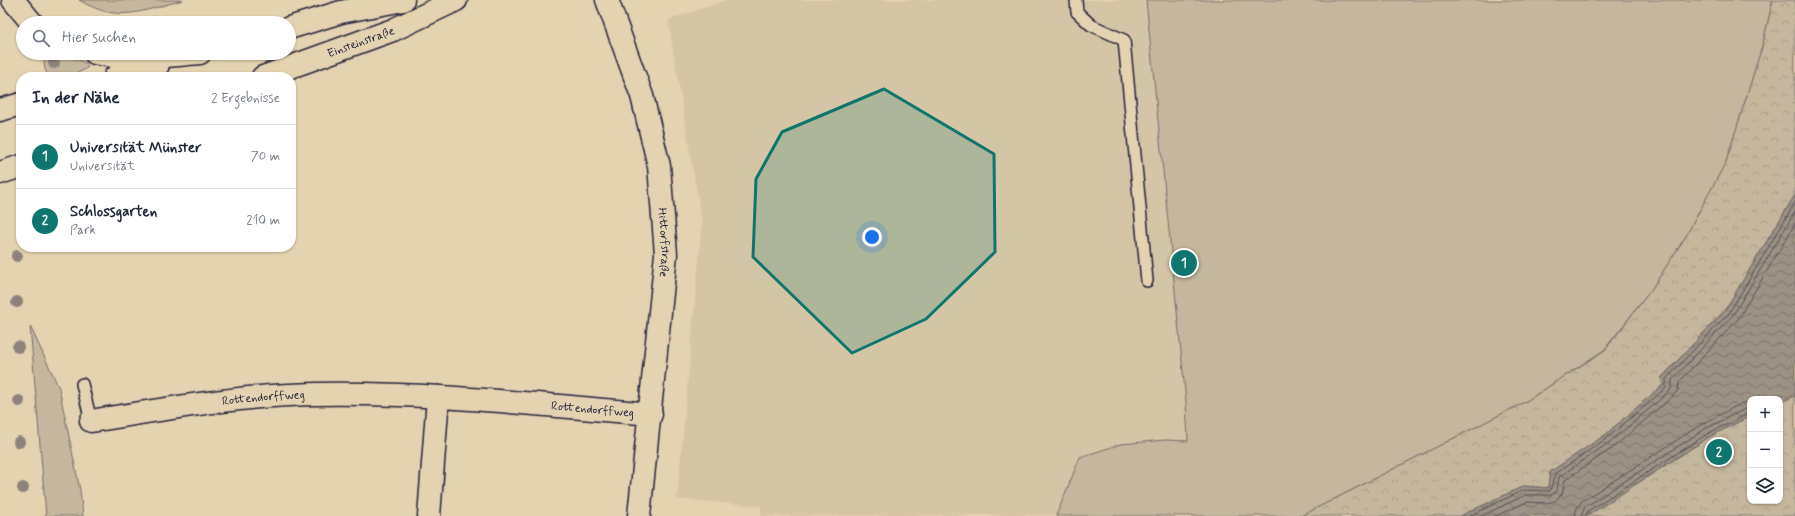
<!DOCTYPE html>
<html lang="de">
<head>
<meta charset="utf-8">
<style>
	body { margin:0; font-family:Mynerve,sans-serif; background:#f6f6f7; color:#1f2937 }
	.controls { position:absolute; right:12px; bottom:12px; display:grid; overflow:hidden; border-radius:8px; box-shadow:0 1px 3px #0004 }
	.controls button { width:36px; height:36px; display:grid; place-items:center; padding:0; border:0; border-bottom:1px solid #e0e1e3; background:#fff; color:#1f2937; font:20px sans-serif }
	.you { position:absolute; left:872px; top:237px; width:14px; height:14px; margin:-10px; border:3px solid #fff; border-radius:50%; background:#1a73e8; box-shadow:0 0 0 6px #1a73e833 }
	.badge { display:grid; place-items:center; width:26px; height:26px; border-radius:50%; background:#0f766e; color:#fff; font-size:13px; font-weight:700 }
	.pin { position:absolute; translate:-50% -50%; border:2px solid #fff; box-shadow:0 1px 4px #0006 }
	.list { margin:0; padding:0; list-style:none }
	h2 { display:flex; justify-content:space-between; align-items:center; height:52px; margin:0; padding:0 16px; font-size:17px }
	h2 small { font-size:13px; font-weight:400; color:#747a83 }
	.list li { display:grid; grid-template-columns:26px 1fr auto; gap:12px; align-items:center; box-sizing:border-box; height:64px; padding:0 16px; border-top:1px solid #e0e1e3 }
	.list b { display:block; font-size:15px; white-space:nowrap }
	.list p { margin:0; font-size:13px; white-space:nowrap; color:#747a83 }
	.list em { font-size:13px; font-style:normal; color:#747a83 }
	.icon { flex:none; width:22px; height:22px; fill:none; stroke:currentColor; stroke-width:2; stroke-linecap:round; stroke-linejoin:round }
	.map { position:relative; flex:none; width:1795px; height:516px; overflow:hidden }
	.search { position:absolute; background:#fff; box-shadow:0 1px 3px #0004; left:16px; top:16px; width:280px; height:44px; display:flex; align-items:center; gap:10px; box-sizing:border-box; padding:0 14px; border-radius:22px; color:#747a83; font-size:15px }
	.panel { position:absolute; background:#fff; box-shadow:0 1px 3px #0004; left:16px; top:72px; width:280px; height:180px; border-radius:16px }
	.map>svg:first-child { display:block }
</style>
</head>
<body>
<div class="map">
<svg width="1795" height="516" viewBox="0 0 1795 516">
	<defs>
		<pattern id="park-crowns" width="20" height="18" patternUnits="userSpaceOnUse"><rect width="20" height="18" fill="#c5b79d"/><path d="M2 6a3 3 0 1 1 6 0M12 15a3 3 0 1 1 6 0" fill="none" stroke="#a99d88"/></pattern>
		<pattern id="water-waves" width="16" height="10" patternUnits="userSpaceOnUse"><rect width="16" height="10" fill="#9c9285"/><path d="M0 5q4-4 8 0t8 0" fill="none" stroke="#7f776e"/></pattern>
	</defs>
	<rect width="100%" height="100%" fill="#e4d3b0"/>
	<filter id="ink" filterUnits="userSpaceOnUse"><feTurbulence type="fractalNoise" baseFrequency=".025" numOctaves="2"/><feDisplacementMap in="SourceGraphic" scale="8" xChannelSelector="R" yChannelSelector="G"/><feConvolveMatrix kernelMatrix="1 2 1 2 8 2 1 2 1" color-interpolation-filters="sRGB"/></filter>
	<g filter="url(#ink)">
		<path fill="#d5c5a7" d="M 726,0 L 1773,0 L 1359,486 L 1301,516 L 1026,515 L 761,516 L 761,506 L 677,499 L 702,224 L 668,20 Z"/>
		<path fill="#c5b79d" stroke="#746c6c" d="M 79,0 L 183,0 C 141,11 119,24 79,0 Z
			M 1146,0 L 1773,0 L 1762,47 L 1726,162 L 1686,236 L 1651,290 L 1604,350 L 1525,402 L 1301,516 L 1056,516 L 1080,457 L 1121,444 L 1165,440 L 1188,441 L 1186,402 Z
			M 47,53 C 59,53 74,58 86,63 L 88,67 C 79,75 60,77 49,77 C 44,70 42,60 47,53 Z
			M 30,326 L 59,388 L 80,490 L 83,516 L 46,516 Z"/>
		<path fill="url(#park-crowns)" stroke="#746c6c" d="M 1773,0 L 1795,0 L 1795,195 L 1725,310 L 1661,378 L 1663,385 L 1605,435 L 1550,472 L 1548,488 L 1524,486 L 1460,516 L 1301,516 L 1525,402 L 1605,350 L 1651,290 L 1686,236 L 1726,162 L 1762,47 Z
			M 1795,396 L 1795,516 L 1587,516 L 1709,437 L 1750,416 L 1750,501 L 1780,501 L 1780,402 Z"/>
		<path fill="url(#water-waves)" stroke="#6b6567" d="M 1795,195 L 1795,396 L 1780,402 L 1780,399 L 1750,399 L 1750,416 L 1709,437 L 1587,516 L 1460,516 L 1524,486 L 1548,488 L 1550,472 L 1605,435 L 1663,385 L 1661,379 L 1725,310 Z"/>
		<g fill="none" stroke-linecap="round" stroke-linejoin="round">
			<path stroke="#534f59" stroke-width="1" d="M 1469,516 L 1524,490 L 1550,491 L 1555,474 L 1607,438 L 1666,388 L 1666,379 L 1729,313 L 1795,203
				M 1481,516 L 1526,495 L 1552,495 L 1557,490 L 1559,477 L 1610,442 L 1669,392 L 1672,387 L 1672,380 L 1733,315 L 1795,212
				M 1495,516 L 1527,502 L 1547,503 L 1555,501 L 1562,494 L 1565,480 L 1614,447 L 1673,396 L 1678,390 L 1679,382 L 1738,319 L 1795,224
				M 1575,516 L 1577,508 L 1582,501 L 1702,424 L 1742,403 L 1750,402
				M 1581,516 L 1585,507 L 1705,429 L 1745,409 L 1750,408
				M 1586,516 L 1588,511 L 1707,434 L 1750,413"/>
			<g stroke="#22223b" stroke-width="14">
				<path id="lane" d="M 1076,0 L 1077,12 L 1091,25 L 1124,40 L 1147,281
					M 82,384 L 91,421"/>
			</g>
			<g stroke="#22223b" stroke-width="25">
				<g id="street">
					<path id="s1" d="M 607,0 L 642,96 L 659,166 L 666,254 L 639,516"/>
					<path id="s2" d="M 91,421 C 166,409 241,395 316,394 C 428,392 540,405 651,414"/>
					<path d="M 429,516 L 438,397"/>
				</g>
			</g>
			<g stroke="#22223b" stroke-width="25">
				<g id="secondary">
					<path d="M 13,0 L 32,23"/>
					<path d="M 289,28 L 341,12 L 403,0"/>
					<path d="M 95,53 C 130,61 165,56 200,53"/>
					<path d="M 115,77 L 158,65"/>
					<path id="s3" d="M 263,77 L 393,30 L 456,0"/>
					<path d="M 0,110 L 21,104"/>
					<path d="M 0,173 L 21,166"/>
				</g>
			</g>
			<use href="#lane" stroke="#e4d3b0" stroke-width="11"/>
			<use href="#street" stroke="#e4d3b0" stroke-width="22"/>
			<use href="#secondary" stroke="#e4d3b0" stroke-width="22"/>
		</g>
		<g fill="#8b827b">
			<circle cx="54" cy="63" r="6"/>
			<circle cx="17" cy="256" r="6"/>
			<circle cx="17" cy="302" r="6"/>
			<circle cx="18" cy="347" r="6"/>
			<circle cx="19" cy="401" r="6"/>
			<circle cx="19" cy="442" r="6"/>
			<circle cx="23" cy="488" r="6"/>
		</g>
	</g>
	<path fill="#0f766e" fill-opacity="0.2" stroke="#0f766e" stroke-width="3" stroke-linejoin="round" d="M 884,89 L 994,154 L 995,252 L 926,319 L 852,353 L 753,257 L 756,179 L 782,132 Z"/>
	<g text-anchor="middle" stroke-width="3" stroke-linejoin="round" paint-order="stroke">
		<g font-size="12" fill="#22223b" stroke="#e4d3b0">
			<text dy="4" stroke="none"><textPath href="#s3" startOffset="104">Einsteinstraße</textPath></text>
			<text dy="4" stroke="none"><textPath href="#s1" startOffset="251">Hittorfstraße</textPath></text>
			<text dy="4" stroke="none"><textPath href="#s2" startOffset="174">Rottendorffweg</textPath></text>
			<text dy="4" stroke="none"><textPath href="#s2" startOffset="504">Rottendorffweg</textPath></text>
		</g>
	</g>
</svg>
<div class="controls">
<button>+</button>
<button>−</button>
<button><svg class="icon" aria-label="layers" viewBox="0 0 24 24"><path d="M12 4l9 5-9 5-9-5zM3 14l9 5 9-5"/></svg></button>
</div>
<div class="you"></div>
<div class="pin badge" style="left:1184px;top:263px">1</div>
<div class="pin badge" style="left:1719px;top:452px">2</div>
<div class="search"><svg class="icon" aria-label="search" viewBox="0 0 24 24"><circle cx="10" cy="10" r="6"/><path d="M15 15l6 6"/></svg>Hier suchen</div>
<section class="panel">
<h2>In der Nähe<small>2 Ergebnisse</small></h2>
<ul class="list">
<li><span class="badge">1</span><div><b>Universität Münster</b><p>Universität</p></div><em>70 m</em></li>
<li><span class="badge">2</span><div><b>Schlossgarten</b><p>Park</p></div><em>210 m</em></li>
</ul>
</section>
</div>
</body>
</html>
